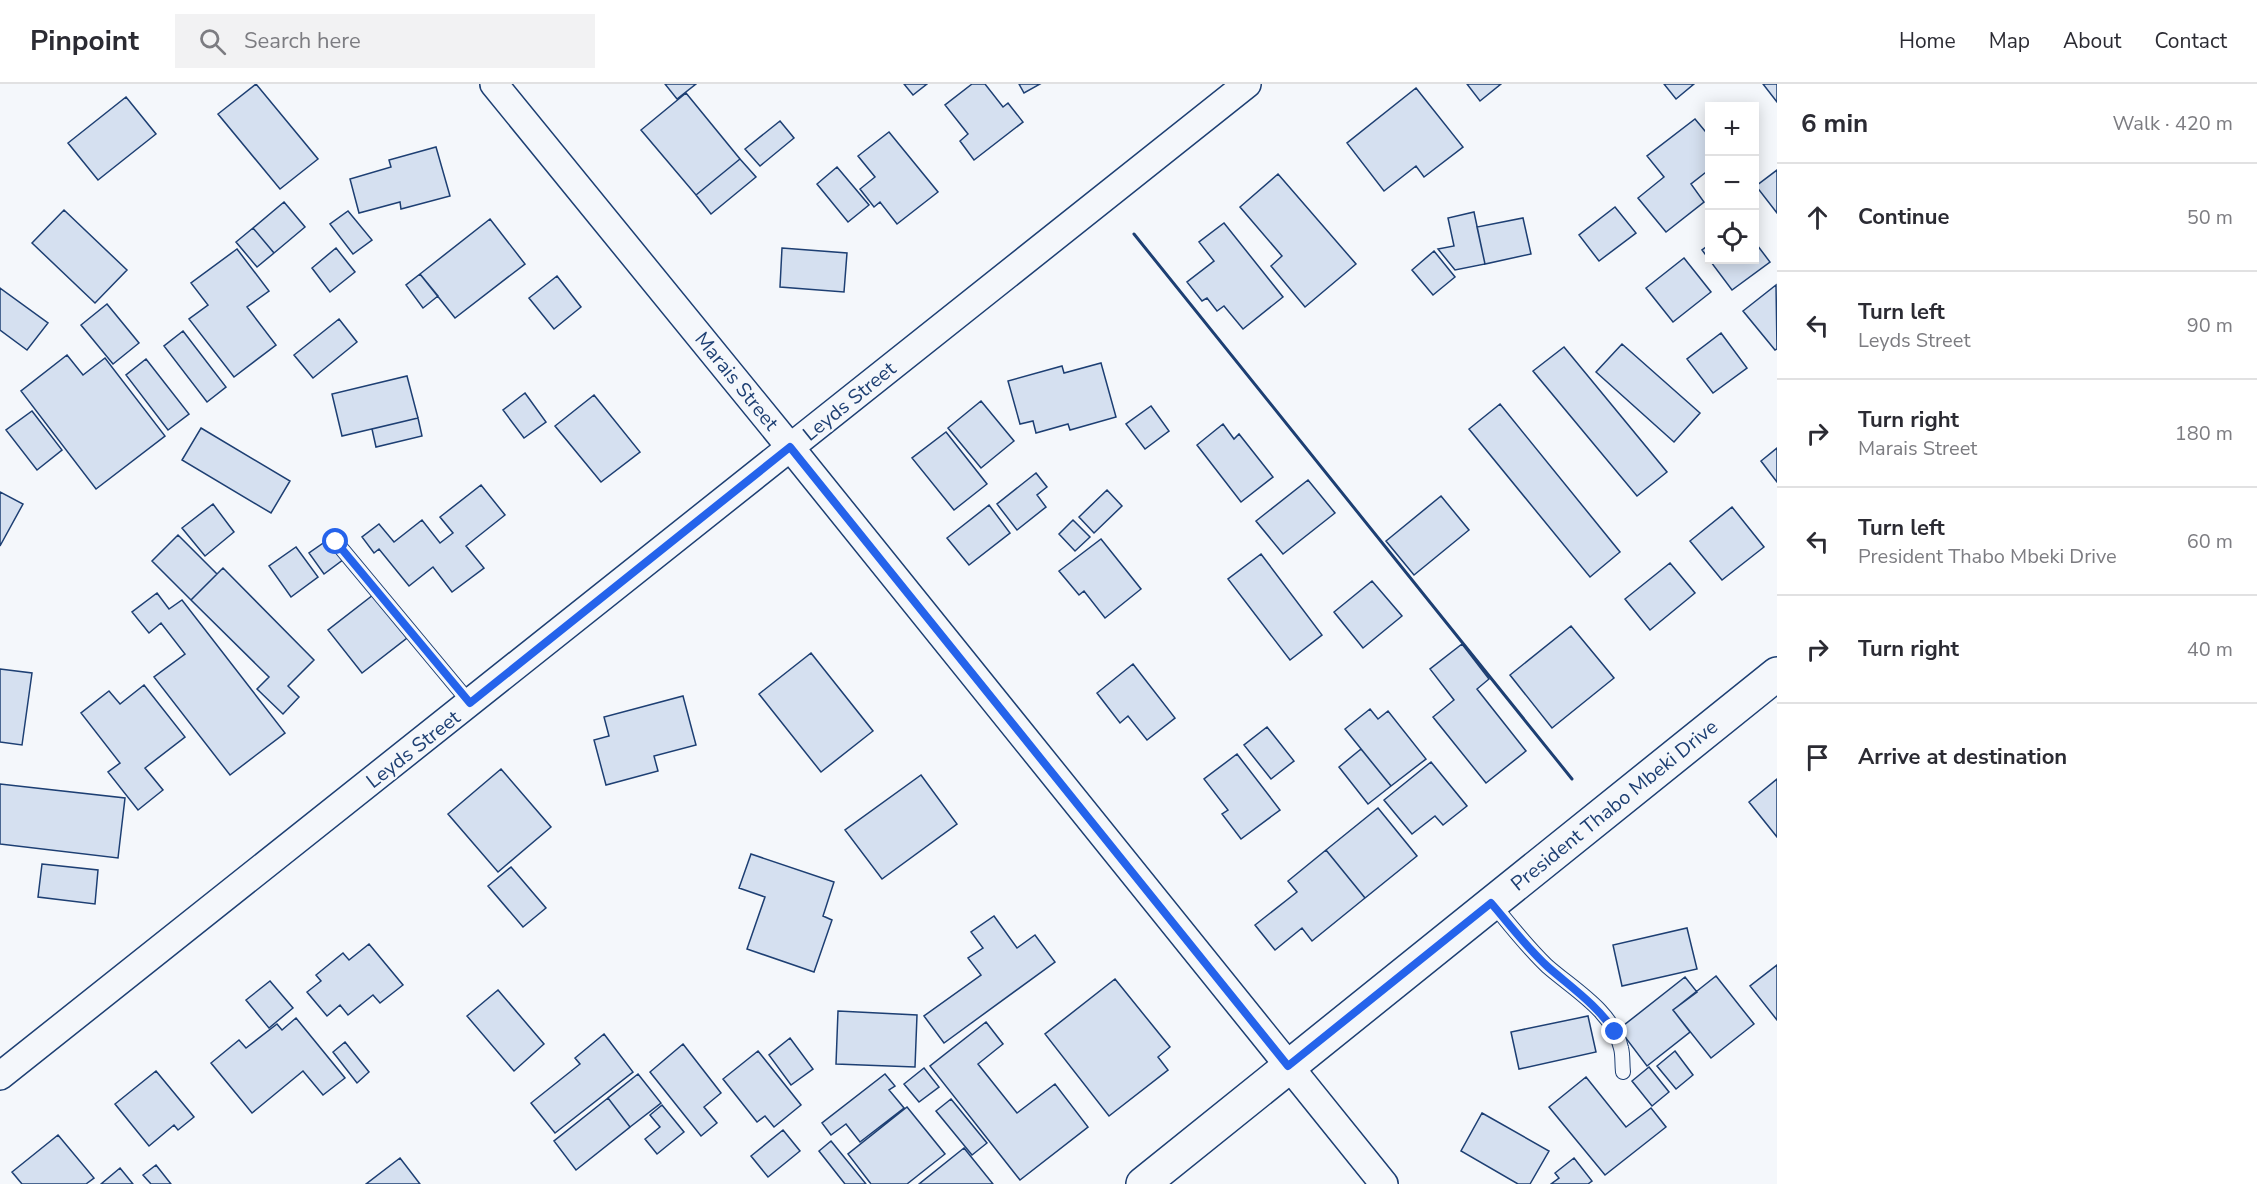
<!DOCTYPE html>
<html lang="en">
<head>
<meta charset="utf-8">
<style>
	body { margin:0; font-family:"Nunito Sans",sans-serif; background:#f2f2f3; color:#2b2b33 }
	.controls { position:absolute; right:18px; top:18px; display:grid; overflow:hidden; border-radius:0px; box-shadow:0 3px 15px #0003 }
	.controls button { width:54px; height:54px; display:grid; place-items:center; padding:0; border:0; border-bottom:2px solid #e1e1e2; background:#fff; color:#2b2b33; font:30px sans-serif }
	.stop { position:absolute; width:18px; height:18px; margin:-14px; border:4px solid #2563eb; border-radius:50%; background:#fff }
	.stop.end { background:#2563eb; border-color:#fff; box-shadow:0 2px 6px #0008 }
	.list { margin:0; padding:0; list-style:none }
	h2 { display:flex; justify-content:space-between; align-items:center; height:78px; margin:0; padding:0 24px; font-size:26px }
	h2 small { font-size:20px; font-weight:400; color:#7c7c81 }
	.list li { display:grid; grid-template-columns:39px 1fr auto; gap:18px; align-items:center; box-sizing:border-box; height:108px; padding:0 24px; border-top:2px solid #e1e1e2 }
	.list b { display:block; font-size:22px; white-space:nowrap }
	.list p { margin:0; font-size:20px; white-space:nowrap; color:#7c7c81 }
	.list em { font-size:20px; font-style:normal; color:#7c7c81 }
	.icon { flex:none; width:33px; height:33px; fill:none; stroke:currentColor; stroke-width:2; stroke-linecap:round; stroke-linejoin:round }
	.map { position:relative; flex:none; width:1777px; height:1100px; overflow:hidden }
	header { display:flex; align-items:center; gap:36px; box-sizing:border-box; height:84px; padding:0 30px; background:#fff; border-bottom:2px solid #e1e1e2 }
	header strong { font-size:28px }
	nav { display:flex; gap:33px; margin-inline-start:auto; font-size:21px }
	.search { width:420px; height:54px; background:#f2f2f3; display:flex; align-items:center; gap:15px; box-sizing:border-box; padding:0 21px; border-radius:0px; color:#7c7c81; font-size:22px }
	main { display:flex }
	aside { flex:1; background:#fff }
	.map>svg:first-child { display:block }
</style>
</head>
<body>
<header>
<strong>Pinpoint</strong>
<div class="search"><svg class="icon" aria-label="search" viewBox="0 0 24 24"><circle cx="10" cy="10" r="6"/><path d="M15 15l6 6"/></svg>Search here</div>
<nav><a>Home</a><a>Map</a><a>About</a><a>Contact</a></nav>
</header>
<main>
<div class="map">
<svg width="1777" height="1100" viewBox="0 0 1777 1100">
	<rect width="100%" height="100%" fill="#f4f7fb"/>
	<path fill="#d5e0f0" stroke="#1d3f73" stroke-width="1.5" d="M 256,0 L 318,75 L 280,105 L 218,30 Z
		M 665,0 L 696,0 L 677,15 Z
		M 904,0 L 927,0 L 913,11 Z
		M 972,0 L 985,0 L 1003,23 L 1008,19 L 1023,38 L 974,76 L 960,57 L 968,50 L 945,21 Z
		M 1019,0 L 1040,0 L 1024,9 Z
		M 1467,0 L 1501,0 L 1480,17 Z
		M 1664,0 L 1694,0 L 1676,15 Z
		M 1763,0 L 1777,0 L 1777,18 Z
		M 1416,4 L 1463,63 L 1424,93 L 1416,82 L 1384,107 L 1347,59 Z
		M 686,9 L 740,75 L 696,111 L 641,46 Z
		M 126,13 L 156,50 L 98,96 L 68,59 Z
		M 1695,35 L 1710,53 L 1710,85 L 1691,100 L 1704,118 L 1666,148 L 1638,114 L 1664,93 L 1647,72 Z
		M 780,37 L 794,54 L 760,82 L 745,65 Z
		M 889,48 L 938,108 L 897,140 L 880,118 L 874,123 L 860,105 L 875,93 L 858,72 Z
		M 436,63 L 450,112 L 401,125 L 400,118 L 359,129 L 350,95 L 391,83 L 389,76 Z
		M 740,75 L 756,93 L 711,130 L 696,111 Z
		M 837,83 L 869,121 L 848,138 L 817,100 Z
		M 1777,86 L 1777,129 L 1756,102 Z
		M 1278,90 L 1356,180 L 1305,223 L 1271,182 L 1282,172 L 1240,123 Z
		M 284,118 L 305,143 L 274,169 L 253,144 Z
		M 1615,123 L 1636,149 L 1599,177 L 1579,151 Z
		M 64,126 L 127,186 L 95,219 L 32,159 Z
		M 348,127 L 372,156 L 353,170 L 330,140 Z
		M 1474,128 L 1485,180 L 1455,186 L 1438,165 L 1454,162 L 1448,134 Z
		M 1523,134 L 1531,170 L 1485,180 L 1477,143 Z
		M 490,135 L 525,180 L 455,234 L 420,190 Z
		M 1224,139 L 1283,213 L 1243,245 L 1224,222 L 1217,227 L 1207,214 L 1202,217 L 1187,198 L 1214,177 L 1199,158 Z
		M 253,144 L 274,169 L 257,183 L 236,158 Z
		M 1754,157 L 1770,178 L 1732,206 L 1702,166 L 1710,160 L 1710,176 L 1754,176 Z
		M 336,164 L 355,188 L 330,208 L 312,184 Z
		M 782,164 L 847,169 L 844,208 L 780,203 Z
		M 237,165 L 269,207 L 247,223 L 276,261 L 234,293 L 189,235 L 208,221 L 191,199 Z
		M 1434,167 L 1455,193 L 1433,211 L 1412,186 Z
		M 1684,174 L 1711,208 L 1673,238 L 1646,204 Z
		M 420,190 L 438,212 L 423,224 L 406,201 Z
		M 557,192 L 581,223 L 554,245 L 529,214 Z
		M 1776,201 L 1777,265 L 1775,266 L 1743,227 Z
		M 0,204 L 48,239 L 27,266 L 0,246 Z
		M 107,220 L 139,259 L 113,280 L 81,241 Z
		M 339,235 L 357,258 L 313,294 L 294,271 Z
		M 183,247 L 226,303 L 207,318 L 164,262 Z
		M 1721,249 L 1747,284 L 1713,309 L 1687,275 Z
		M 1622,260 L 1700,329 L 1674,358 L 1596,288 Z
		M 1564,263 L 1667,388 L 1637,412 L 1533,287 Z
		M 67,271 L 83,291 L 105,274 L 165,352 L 96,405 L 21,307 Z
		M 146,275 L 189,330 L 168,346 L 126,291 Z
		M 1101,279 L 1116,333 L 1070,346 L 1068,340 L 1036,349 L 1033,337 L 1020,340 L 1008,297 L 1062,282 L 1064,289 Z
		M 407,292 L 418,334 L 342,352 L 332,310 Z
		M 525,309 L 546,338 L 524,354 L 503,326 Z
		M 594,311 L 640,368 L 601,398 L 555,342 Z
		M 981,317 L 1014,357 L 981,384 L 948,344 Z
		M 1500,320 L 1620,468 L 1590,493 L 1469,345 Z
		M 1151,322 L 1169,347 L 1145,365 L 1126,340 Z
		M 32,327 L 62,366 L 37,386 L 6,346 Z
		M 418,334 L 422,352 L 376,363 L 372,345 Z
		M 1223,340 L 1234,355 L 1239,350 L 1273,393 L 1241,418 L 1197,361 Z
		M 201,344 L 290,397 L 271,429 L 182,376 Z
		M 946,348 L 987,400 L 954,426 L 912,374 Z
		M 1777,364 L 1777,398 L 1761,377 Z
		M 1036,389 L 1047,403 L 1037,411 L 1046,423 L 1017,446 L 997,420 Z
		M 1308,396 L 1335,429 L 1283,470 L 1256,437 Z
		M 481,401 L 505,431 L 466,462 L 484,484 L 452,508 L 433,483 L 409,502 L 379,465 L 374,469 L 362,453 L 379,440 L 394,458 L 422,436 L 440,459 L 453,449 L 440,433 Z
		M 1107,406 L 1122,422 L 1094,449 L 1079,433 Z
		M 0,408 L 23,420 L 0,462 Z
		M 1441,412 L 1469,446 L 1414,491 L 1386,457 Z
		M 213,420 L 234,448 L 205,472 L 182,444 Z
		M 989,421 L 1010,449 L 969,481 L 947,454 Z
		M 1732,423 L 1764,463 L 1722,496 L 1690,457 Z
		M 1073,436 L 1090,453 L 1075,467 L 1059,450 Z
		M 178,451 L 217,490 L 191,516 L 152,477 Z
		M 329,455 L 344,475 L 324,490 L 309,469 Z
		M 1101,455 L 1141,505 L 1105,534 L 1084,507 L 1079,511 L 1059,487 Z
		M 296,463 L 318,493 L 291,513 L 269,482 Z
		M 1261,470 L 1322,551 L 1290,576 L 1228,495 Z
		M 1670,479 L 1695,509 L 1650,546 L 1625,515 Z
		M 223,484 L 314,576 L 288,602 L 299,613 L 283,630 L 257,605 L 269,593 L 191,516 Z
		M 1372,497 L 1402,532 L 1363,564 L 1334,528 Z
		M 157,509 L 169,525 L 182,516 L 285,649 L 230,691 L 154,593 L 185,570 L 161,539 L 149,549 L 132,528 Z
		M 373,511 L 407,554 L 362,589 L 328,546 Z
		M 1571,542 L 1614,594 L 1552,644 L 1510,591 Z
		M 1462,560 L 1489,595 L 1477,605 L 1526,667 L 1486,699 L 1433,633 L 1454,616 L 1430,585 Z
		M 811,569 L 873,647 L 821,688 L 759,610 Z
		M 1133,580 L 1175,634 L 1147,656 L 1128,632 L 1120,639 L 1097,609 Z
		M 0,585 L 32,589 L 22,661 L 0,658 Z
		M 144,601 L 185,653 L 145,684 L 163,706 L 138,726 L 108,688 L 120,679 L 81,629 L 109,607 L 120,620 Z
		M 683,612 L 696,661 L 654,672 L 658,687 L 606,701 L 594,656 L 609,652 L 604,633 Z
		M 1370,625 L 1378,635 L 1388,627 L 1426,675 L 1391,702 L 1345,645 Z
		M 1267,643 L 1294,677 L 1271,695 L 1244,661 Z
		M 1361,665 L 1391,702 L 1368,720 L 1339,683 Z
		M 1237,670 L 1280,726 L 1241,755 L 1222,730 L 1228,726 L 1204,695 Z
		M 1431,678 L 1467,722 L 1443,741 L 1435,732 L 1412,750 L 1384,716 Z
		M 501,685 L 551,743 L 498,788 L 448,730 Z
		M 921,691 L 957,740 L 882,795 L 845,746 Z
		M 1777,695 L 1777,753 L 1749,718 Z
		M 0,700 L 125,714 L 118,774 L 0,760 Z
		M 1378,724 L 1417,772 L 1365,814 L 1326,766 Z
		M 1326,766 L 1365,814 L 1312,857 L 1302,844 L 1275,866 L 1255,841 L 1297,808 L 1288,797 Z
		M 751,770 L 834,798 L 823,832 L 832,836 L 814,888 L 747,865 L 765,813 L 739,804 Z
		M 42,780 L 98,786 L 95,820 L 38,813 Z
		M 511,783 L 546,824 L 523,843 L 488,802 Z
		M 994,832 L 1017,864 L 1035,851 L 1055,878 L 944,959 L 924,932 L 981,891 L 968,874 L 983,864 L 971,848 Z
		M 1687,844 L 1697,885 L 1622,902 L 1613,861 Z
		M 369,860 L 403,901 L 380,919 L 373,911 L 348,931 L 340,921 L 327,932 L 307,908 L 321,897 L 316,891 L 343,869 L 349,876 Z
		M 1777,881 L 1777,936 L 1750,902 Z
		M 1716,892 L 1754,940 L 1711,974 L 1673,926 Z
		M 1685,893 L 1697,908 L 1673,926 L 1690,948 L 1647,982 L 1619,945 Z
		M 1115,895 L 1170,963 L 1158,973 L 1168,986 L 1109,1032 L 1045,950 Z
		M 270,897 L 293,924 L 269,944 L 246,916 Z
		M 498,906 L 544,960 L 514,987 L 467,932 Z
		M 838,927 L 917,931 L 915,983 L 836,980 Z
		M 1588,932 L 1596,968 L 1519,985 L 1511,948 Z
		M 296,934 L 345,994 L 323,1011 L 303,987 L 252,1029 L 211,979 L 239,956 L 246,964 L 277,940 L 282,946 Z
		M 986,938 L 1003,960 L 978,980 L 1017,1029 L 1055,1000 L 1088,1043 L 1020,1096 L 930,982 Z
		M 604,950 L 633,988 L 555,1049 L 531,1019 L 580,980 L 575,974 Z
		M 790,954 L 813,985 L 791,1001 L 769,971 Z
		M 345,958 L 369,988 L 357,999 L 333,968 Z
		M 683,960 L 721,1009 L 704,1023 L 717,1039 L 701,1052 L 650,988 Z
		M 758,967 L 801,1021 L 774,1043 L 765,1032 L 757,1038 L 723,995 Z
		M 1675,967 L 1693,991 L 1676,1005 L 1657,982 Z
		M 1649,983 L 1669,1008 L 1652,1022 L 1632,997 Z
		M 924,984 L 939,1003 L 919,1018 L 904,1000 Z
		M 156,987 L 194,1033 L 178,1046 L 174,1041 L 149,1062 L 115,1020 Z
		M 638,990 L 661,1019 L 630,1043 L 608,1014 Z
		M 885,990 L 895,1002 L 889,1006 L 904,1024 L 860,1058 L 846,1040 L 831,1051 L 822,1039 Z
		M 1586,993 L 1626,1043 L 1651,1024 L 1666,1043 L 1605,1091 L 1549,1023 Z
		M 608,1014 L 630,1043 L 576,1086 L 554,1057 Z
		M 951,1015 L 987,1059 L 972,1071 L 936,1027 Z
		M 662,1021 L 684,1048 L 657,1070 L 645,1055 L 660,1043 L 650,1031 Z
		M 907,1023 L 945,1070 L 907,1100 L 871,1100 L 848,1070 Z
		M 1482,1029 L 1549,1067 L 1530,1100 L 1518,1100 L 1461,1067 Z
		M 783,1046 L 800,1067 L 768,1093 L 751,1072 Z
		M 58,1051 L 94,1094 L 86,1100 L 22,1100 L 12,1088 Z
		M 831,1057 L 866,1100 L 845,1100 L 819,1067 Z
		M 964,1064 L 993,1100 L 919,1100 Z
		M 400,1074 L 420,1100 L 366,1100 Z
		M 1574,1074 L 1592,1097 L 1588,1100 L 1551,1100 L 1559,1094 L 1555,1089 Z
		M 156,1081 L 171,1100 L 151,1100 L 143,1091 Z
		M 120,1084 L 133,1100 L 101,1100 Z"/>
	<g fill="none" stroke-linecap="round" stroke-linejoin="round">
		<g stroke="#1d3f73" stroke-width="16">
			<path id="lane" d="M 336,458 L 470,619
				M 1492,819 C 1510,841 1527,863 1547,882 C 1573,905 1613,927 1621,964 C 1623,971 1622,980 1623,988"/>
		</g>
		<g stroke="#1d3f73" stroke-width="30">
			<path id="street" d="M 494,0 L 790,363 L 1384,1100
				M 0,992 L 1247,0"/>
		</g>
		<g stroke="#1d3f73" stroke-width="36">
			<path id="secondary" d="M 1143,1100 L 1777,590"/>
		</g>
		<use href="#lane" stroke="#f4f7fb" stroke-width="14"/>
		<use href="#street" stroke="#f4f7fb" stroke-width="27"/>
		<use href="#secondary" stroke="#f4f7fb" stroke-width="33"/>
		<path stroke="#1d3f73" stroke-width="3" d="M 1134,150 L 1572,695"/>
	</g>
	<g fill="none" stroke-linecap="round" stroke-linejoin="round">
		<path stroke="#2563eb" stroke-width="8" d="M 336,458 L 470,619 L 790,363 L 1288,982 L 1491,819 C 1510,841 1527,864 1548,883 C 1572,904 1597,921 1615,948"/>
	</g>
	<g text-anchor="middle" stroke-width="4.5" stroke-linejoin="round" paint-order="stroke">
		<g font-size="20" fill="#1d3f73" stroke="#f4f7fb">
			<text transform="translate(737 297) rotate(51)" y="7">Marais Street</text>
			<text transform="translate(849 317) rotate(-39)" y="7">Leyds Street</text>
			<text transform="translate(413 665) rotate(-38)" y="7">Leyds Street</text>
			<text transform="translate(1614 721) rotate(-39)" y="7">President Thabo Mbeki Drive</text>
		</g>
	</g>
</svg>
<div class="controls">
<button>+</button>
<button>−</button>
<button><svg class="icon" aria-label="locate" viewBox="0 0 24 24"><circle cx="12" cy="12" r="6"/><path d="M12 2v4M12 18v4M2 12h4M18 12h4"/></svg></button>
</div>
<div class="stop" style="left:336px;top:458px"></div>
<div class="stop end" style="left:1615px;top:948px"></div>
</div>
<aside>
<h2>6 min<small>Walk · 420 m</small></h2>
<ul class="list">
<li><svg class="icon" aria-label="ahead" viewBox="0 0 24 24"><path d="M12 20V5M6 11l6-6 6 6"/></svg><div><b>Continue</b></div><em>50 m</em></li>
<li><svg class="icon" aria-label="left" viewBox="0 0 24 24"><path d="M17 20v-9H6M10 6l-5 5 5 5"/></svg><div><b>Turn left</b><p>Leyds Street</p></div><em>90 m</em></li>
<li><svg class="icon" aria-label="right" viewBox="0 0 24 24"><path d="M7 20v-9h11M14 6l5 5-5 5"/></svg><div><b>Turn right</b><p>Marais Street</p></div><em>180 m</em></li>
<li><svg class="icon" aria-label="left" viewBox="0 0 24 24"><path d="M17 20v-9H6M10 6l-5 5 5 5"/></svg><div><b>Turn left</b><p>President Thabo Mbeki Drive</p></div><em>60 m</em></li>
<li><svg class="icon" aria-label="right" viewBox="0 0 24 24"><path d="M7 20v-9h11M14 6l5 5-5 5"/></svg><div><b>Turn right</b></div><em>40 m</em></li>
<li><svg class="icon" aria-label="arrive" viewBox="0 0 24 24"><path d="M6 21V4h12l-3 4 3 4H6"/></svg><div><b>Arrive at destination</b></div></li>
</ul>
</aside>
</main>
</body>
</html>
